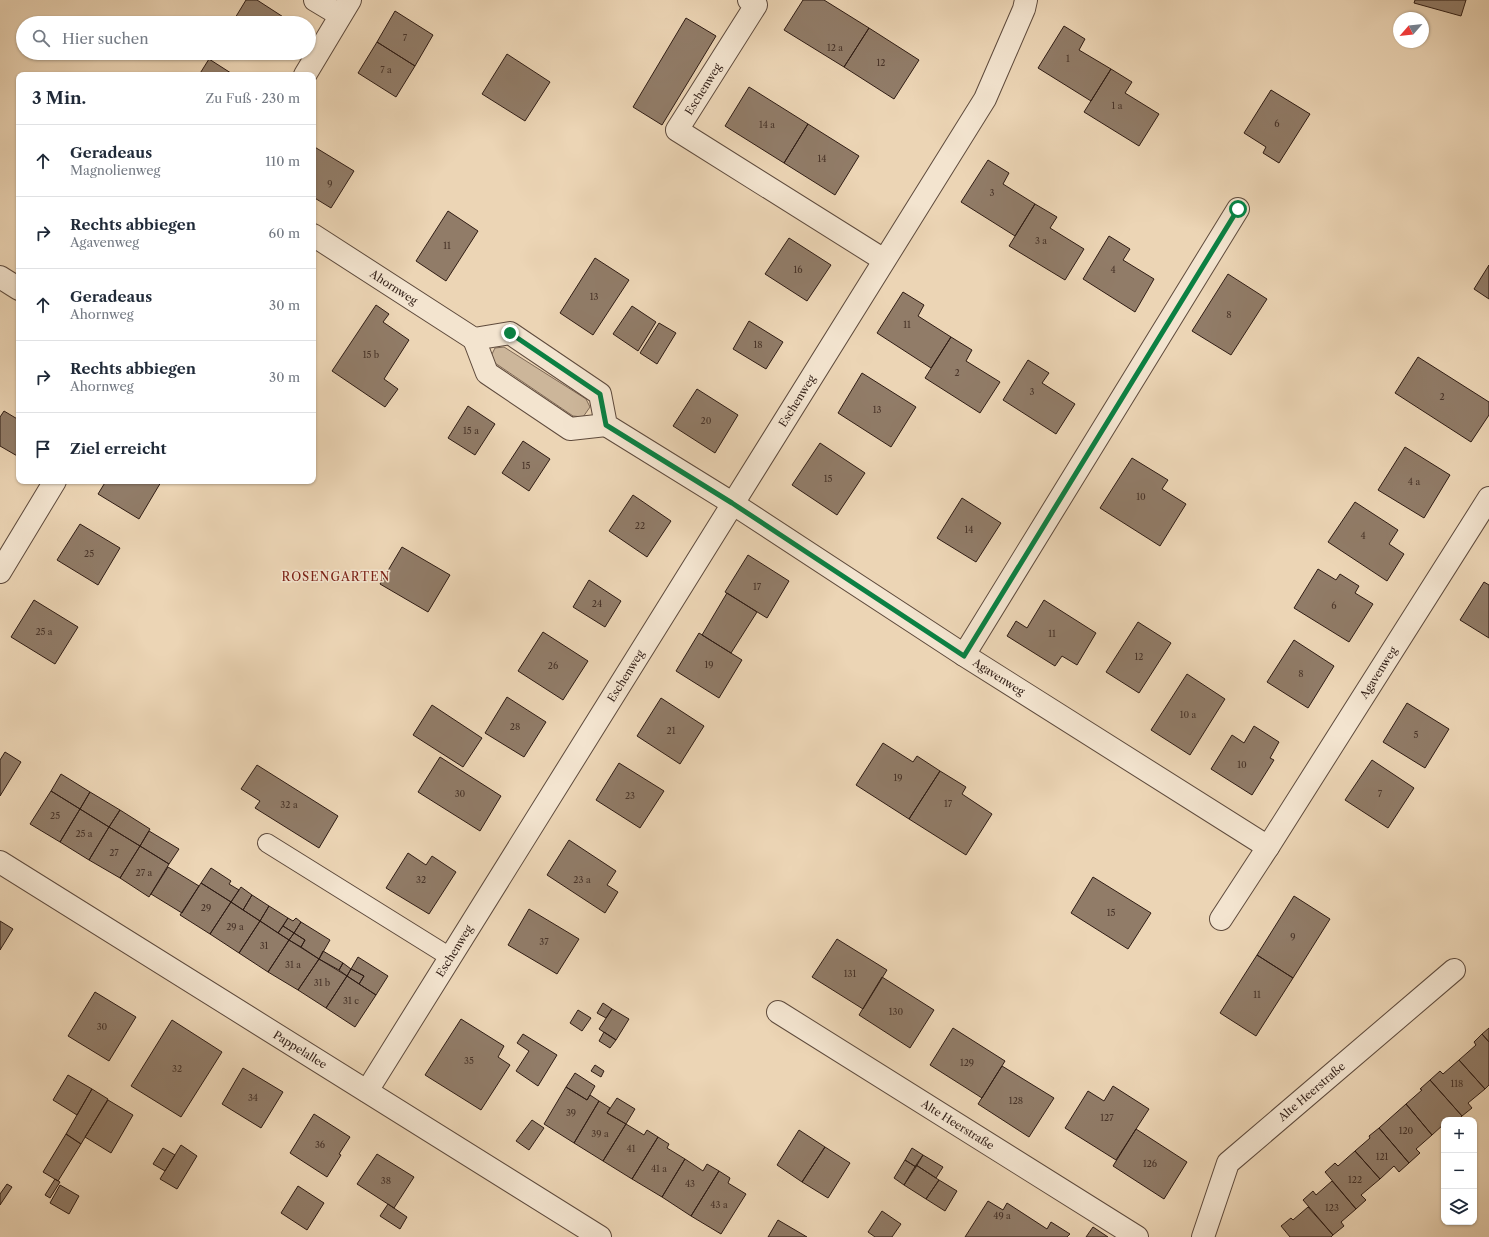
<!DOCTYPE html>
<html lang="de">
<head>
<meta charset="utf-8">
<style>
	body { margin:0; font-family:"Libre Caslon Text",serif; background:#f6f6f7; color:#1f2937 }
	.controls { position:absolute; right:12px; bottom:12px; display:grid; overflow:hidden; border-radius:8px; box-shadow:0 1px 3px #0004 }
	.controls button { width:36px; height:36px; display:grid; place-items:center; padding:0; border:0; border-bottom:1px solid #e0e1e3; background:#fff; color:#1f2937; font:20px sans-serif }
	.compass { position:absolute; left:1393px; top:12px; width:36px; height:36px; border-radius:50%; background:#fff; box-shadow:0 1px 3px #0004; rotate:242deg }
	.stop { position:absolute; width:12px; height:12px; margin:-9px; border:3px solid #0b8043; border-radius:50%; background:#fff }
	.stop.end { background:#0b8043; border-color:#fff; box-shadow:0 1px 4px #0008 }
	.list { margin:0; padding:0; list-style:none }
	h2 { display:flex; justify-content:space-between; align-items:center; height:52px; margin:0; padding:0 16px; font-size:17px }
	h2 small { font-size:13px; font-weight:400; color:#747a83 }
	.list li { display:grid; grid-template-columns:26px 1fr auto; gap:12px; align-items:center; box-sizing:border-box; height:72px; padding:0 16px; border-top:1px solid #e0e1e3 }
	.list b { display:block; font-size:15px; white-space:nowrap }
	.list p { margin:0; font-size:13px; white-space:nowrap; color:#747a83 }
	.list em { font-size:13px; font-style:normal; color:#747a83 }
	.icon { flex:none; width:22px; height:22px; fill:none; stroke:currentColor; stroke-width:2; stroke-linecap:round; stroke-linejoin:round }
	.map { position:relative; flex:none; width:1489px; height:1237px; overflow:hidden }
	.search { position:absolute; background:#fff; box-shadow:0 1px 3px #0004; left:16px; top:16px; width:300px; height:44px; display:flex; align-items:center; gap:10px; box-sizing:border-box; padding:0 14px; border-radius:22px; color:#747a83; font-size:15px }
	.panel { position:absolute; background:#fff; box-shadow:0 1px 3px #0004; left:16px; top:72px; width:300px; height:412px; border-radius:8px }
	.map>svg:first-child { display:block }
</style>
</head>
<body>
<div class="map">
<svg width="1489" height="1237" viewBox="0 0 1489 1237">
	<rect width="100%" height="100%" fill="#ecd5b5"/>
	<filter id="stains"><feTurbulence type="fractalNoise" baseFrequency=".005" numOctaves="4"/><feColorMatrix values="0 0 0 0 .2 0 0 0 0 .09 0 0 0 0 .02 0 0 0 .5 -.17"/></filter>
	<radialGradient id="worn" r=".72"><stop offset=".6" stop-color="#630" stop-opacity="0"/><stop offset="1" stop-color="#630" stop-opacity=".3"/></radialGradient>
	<path fill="#ccb69a" stroke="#7e6957" d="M 504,347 L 586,399 L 590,407 L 583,417 L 573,416 L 495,363 L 491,356 L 495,348 Z"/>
	<path fill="#917c68" stroke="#2f1c14" d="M 246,0 L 257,0 L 291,22 L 232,23 Z
		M 803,0 L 824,0 L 869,28 L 844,67 L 784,30 Z
		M 1415,0 L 1466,0 L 1461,16 L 1414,3 Z
		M 395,11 L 433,35 L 415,66 L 377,42 Z
		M 686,18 L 716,36 L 662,125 L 633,107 Z
		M 1064,26 L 1085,39 L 1079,50 L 1111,69 L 1091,101 L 1038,68 Z
		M 869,28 L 919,60 L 894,99 L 844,67 Z
		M 377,42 L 415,66 L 396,97 L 358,73 Z
		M 507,54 L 550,82 L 525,121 L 482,94 Z
		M 209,59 L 234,75 L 199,75 Z
		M 1111,69 L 1132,82 L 1125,93 L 1159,114 L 1139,146 L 1084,112 Z
		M 749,87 L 808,124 L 784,163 L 725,126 Z
		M 1271,90 L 1310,114 L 1279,163 L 1263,153 L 1266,147 L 1244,133 Z
		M 808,124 L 859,156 L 835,195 L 784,163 Z
		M 313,146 L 354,171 L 331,208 L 313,197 Z
		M 988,160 L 1009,173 L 1003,184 L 1035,204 L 1015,236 L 961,202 Z
		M 1035,204 L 1057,217 L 1050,228 L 1084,249 L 1065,280 L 1009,246 Z
		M 448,211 L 478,231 L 446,281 L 416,261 Z
		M 1109,236 L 1130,249 L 1123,260 L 1154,279 L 1135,312 L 1083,279 Z
		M 789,238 L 831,265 L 807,301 L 765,274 Z
		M 595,258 L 629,280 L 593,335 L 560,313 Z
		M 1489,265 L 1489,299 L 1474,289 Z
		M 1228,274 L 1267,299 L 1231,355 L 1192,331 Z
		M 903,292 L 924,305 L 918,316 L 951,337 L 931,368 L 877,333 Z
		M 376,305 L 389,314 L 383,322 L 409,340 L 384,379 L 398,389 L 385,407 L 332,371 Z
		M 632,306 L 656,322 L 638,351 L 613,334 Z
		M 749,321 L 783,342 L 766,369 L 733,349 Z
		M 659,323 L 676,333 L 657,364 L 640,353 Z
		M 951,337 L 972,350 L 966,361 L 1000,382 L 980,413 L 925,378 Z
		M 1418,357 L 1489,402 L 1489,415 L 1471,442 L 1395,393 Z
		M 1028,360 L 1049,373 L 1042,383 L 1075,404 L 1056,434 L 1003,400 Z
		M 862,373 L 916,407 L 891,447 L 838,413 Z
		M 697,389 L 738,415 L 715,453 L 673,426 Z
		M 468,406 L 495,424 L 475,455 L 448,438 Z
		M 4,411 L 19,420 L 19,457 L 0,446 L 0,417 Z
		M 523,441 L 550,459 L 529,491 L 502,473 Z
		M 820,443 L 865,473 L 837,515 L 792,485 Z
		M 1405,447 L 1450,475 L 1424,518 L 1378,490 Z
		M 1132,458 L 1168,480 L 1162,489 L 1186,504 L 1160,546 L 1100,508 Z
		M 106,481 L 159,481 L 161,482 L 139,519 L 98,494 Z
		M 633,495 L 671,521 L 647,557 L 609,531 Z
		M 962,498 L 1001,523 L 976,562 L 937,538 Z
		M 1355,502 L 1398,530 L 1389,544 L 1404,554 L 1387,581 L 1328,542 Z
		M 80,524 L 120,548 L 98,585 L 57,560 Z
		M 402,547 L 450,575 L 428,612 L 380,584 Z
		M 748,555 L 789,581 L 767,618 L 725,592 Z
		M 1318,569 L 1336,580 L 1340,574 L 1359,586 L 1355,593 L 1373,604 L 1349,642 L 1294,608 Z
		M 589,580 L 621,601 L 605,627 L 573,607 Z
		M 1484,582 L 1489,585 L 1489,638 L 1460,620 Z
		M 727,593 L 757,612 L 731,653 L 702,635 Z
		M 34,600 L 78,627 L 55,664 L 11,637 Z
		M 1044,600 L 1096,633 L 1077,665 L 1062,656 L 1055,666 L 1007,636 L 1016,621 L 1027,628 Z
		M 1138,622 L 1171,643 L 1139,693 L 1106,672 Z
		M 543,632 L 588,661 L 563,700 L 518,671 Z
		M 699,633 L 742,660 L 719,698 L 676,671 Z
		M 1294,640 L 1334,666 L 1308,708 L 1267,682 Z
		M 1187,674 L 1225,699 L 1190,755 L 1151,730 Z
		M 507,697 L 546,722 L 524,757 L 485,733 Z
		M 661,698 L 704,726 L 680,764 L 637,736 Z
		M 1407,703 L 1449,729 L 1425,768 L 1383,742 Z
		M 432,705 L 482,738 L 463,767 L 413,735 Z
		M 1254,726 L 1279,742 L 1270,758 L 1274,760 L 1252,795 L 1211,769 L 1232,735 L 1244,743 Z
		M 883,743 L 913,762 L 917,756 L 940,771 L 909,819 L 856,785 Z
		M 5,752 L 21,762 L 0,796 L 0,760 Z
		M 440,757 L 501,796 L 480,831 L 418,792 Z
		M 1372,760 L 1414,788 L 1388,828 L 1345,800 Z
		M 619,763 L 664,791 L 640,828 L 596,800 Z
		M 257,765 L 338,816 L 319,848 L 255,808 L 260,801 L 241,789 Z
		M 940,771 L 966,787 L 962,794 L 992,814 L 966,855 L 909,819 Z
		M 61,774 L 90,792 L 80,809 L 51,791 Z
		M 51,791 L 80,809 L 60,842 L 30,824 Z
		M 90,792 L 120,810 L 109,827 L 80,809 Z
		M 80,809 L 109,827 L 89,860 L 60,842 Z
		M 120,810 L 150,829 L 140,846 L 109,827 Z
		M 109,827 L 140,846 L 120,878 L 89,860 Z
		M 149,831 L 179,849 L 169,864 L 140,846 Z
		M 569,840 L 616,871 L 607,885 L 618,892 L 605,913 L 547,875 Z
		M 140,846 L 169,864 L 149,897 L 120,878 Z
		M 408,853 L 426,865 L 432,856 L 456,872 L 429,914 L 386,888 Z
		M 168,867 L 199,886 L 182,913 L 151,894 Z
		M 211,868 L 231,881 L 229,884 L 239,890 L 231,902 L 201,883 Z
		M 1093,877 L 1151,913 L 1128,949 L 1071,913 Z
		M 201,883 L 231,902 L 210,934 L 180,915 Z
		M 241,887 L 252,895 L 243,910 L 231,902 Z
		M 252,895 L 269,906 L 260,921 L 243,910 Z
		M 1294,896 L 1330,919 L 1293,978 L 1257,955 Z
		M 231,902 L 260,921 L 239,953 L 210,934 Z
		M 269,906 L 288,918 L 278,933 L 260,921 Z
		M 529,909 L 579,939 L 557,974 L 508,945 Z
		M 288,918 L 293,921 L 296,918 L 301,922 L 294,933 L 283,926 Z
		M 0,921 L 13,929 L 0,950 Z
		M 260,921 L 289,940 L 268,972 L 239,953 Z
		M 301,922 L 330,940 L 319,959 L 301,947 L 305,940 L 294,933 Z
		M 283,926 L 294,933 L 289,940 L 278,933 Z
		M 294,933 L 305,940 L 301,947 L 289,940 Z
		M 837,939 L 887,970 L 863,1009 L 812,977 Z
		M 289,940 L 319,959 L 298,990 L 268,972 Z
		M 323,951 L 343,963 L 339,970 L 319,959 Z
		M 1257,955 L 1293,978 L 1256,1036 L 1220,1013 Z
		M 358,957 L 388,976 L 376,995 L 359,984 L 364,976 L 351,969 Z
		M 319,959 L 347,976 L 326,1008 L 298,990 Z
		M 343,963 L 351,969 L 347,976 L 339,970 Z
		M 351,969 L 364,976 L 359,984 L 347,976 Z
		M 347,976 L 376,995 L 355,1027 L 326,1008 Z
		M 882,977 L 934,1010 L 910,1048 L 859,1015 Z
		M 95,992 L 136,1017 L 109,1061 L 68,1036 Z
		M 603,1003 L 612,1009 L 606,1018 L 597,1013 Z
		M 612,1009 L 629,1019 L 616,1040 L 599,1029 Z
		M 578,1010 L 591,1018 L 582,1031 L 570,1023 Z
		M 461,1019 L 504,1046 L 498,1057 L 510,1065 L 481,1110 L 425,1075 Z
		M 172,1020 L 222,1052 L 181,1117 L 131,1086 Z
		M 953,1028 L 1005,1061 L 982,1098 L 930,1065 Z
		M 1489,1028 L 1489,1042 L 1482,1034 Z
		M 604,1032 L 616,1040 L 610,1048 L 599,1041 Z
		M 523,1034 L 557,1055 L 538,1086 L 516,1071 L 529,1051 L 517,1043 Z
		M 1482,1034 L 1489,1042 L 1489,1085 L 1485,1089 L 1459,1060 L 1476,1045 L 1474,1042 Z
		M 1459,1060 L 1485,1089 L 1468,1103 L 1472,1108 L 1462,1116 L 1430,1080 L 1440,1071 L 1443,1074 Z
		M 595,1065 L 604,1071 L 601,1077 L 591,1071 Z
		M 1002,1066 L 1054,1098 L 1029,1137 L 978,1104 Z
		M 243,1068 L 283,1092 L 261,1128 L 222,1104 Z
		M 575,1073 L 595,1086 L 587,1100 L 566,1087 Z
		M 68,1075 L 92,1089 L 77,1115 L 53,1100 Z
		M 1430,1080 L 1462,1116 L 1458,1120 L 1444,1120 L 1444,1124 L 1432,1135 L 1406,1104 L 1422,1090 L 1420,1089 Z
		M 1113,1086 L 1149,1109 L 1116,1160 L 1065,1128 L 1088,1091 L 1104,1101 Z
		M 566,1087 L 587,1100 L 590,1095 L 599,1101 L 574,1143 L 544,1124 Z
		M 92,1089 L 108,1099 L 81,1144 L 66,1134 Z
		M 617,1098 L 635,1109 L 626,1124 L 607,1113 Z
		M 108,1100 L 133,1115 L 111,1153 L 85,1137 Z
		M 599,1101 L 610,1108 L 607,1113 L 626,1124 L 603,1161 L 574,1143 Z
		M 1406,1104 L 1432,1135 L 1416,1149 L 1420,1153 L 1409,1163 L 1379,1128 Z
		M 314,1114 L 350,1137 L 339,1154 L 341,1155 L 327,1177 L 290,1153 Z
		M 532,1120 L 544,1128 L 529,1150 L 516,1141 Z
		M 626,1124 L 644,1135 L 647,1130 L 658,1137 L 632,1179 L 603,1161 Z
		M 1379,1128 L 1409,1163 L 1399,1172 L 1394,1166 L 1380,1179 L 1355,1151 L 1370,1138 L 1369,1136 Z
		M 1136,1129 L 1187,1162 L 1164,1199 L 1113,1166 Z
		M 799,1130 L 825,1147 L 802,1182 L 777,1165 Z
		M 66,1134 L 81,1144 L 58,1181 L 43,1172 Z
		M 658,1137 L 669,1144 L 667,1148 L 685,1159 L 662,1197 L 632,1179 Z
		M 181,1145 L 197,1156 L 177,1189 L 160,1179 Z
		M 825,1147 L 850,1163 L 828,1198 L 802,1182 Z
		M 163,1148 L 175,1155 L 165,1171 L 153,1164 Z
		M 912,1148 L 923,1155 L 916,1167 L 905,1160 Z
		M 1355,1151 L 1380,1179 L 1361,1195 L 1366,1200 L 1356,1209 L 1325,1172 L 1335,1163 L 1338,1166 Z
		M 377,1154 L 414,1177 L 394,1208 L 357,1184 Z
		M 923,1155 L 943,1167 L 936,1178 L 916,1165 Z
		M 685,1159 L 703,1171 L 707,1164 L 719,1171 L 691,1216 L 662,1197 Z
		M 905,1160 L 916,1167 L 904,1185 L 894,1178 Z
		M 916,1165 L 939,1180 L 926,1199 L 904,1185 Z
		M 719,1171 L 730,1178 L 728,1183 L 746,1194 L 721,1234 L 691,1216 Z
		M 55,1179 L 60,1182 L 50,1198 L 45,1195 Z
		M 939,1180 L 957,1191 L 945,1211 L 926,1199 Z
		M 1332,1181 L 1356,1209 L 1341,1222 L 1344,1226 L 1333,1235 L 1303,1200 L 1313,1191 L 1316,1195 Z
		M 7,1184 L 12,1187 L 0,1205 L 0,1194 Z
		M 60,1185 L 79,1196 L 69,1214 L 50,1203 Z
		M 298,1186 L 324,1203 L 307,1230 L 281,1213 Z
		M 988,1201 L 1003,1210 L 1007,1203 L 1047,1229 L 1051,1222 L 1070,1234 L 1067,1237 L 965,1237 Z
		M 388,1204 L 407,1217 L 400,1229 L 380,1216 Z
		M 1308,1207 L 1333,1235 L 1331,1237 L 1290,1237 L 1281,1226 L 1291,1218 L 1293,1220 Z
		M 882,1211 L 901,1224 L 892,1237 L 875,1237 L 868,1232 Z
		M 778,1220 L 807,1237 L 768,1237 Z
		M 1093,1227 L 1108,1237 L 1086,1237 Z"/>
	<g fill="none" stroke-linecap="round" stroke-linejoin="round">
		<g stroke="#5e4a3c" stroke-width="20">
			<path id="service" d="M 267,843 L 450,957"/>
		</g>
		<g stroke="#5e4a3c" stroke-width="24">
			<g id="minor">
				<path d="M 315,0 L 340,15"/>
				<path d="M 749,0 L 756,5 L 677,130 L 884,260"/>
				<path d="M 305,75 L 350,0"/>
				<path id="s1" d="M 313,235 L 474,339 L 510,333 L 600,394 L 606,425 L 732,503 L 964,655 L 1268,847 L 1489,498"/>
				<path d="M 0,277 L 19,289"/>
				<path d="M 474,339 L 487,373 L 570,429 L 606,425"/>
				<path d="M 0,572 L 55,481"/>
				<path d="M 964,655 L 1238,209"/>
				<path id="s2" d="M 0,862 L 600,1237"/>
				<path d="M 1221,919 L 1268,847"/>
				<path id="s3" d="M 778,1012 L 1137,1237"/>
				<path id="s4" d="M 367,1091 L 985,99 L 1024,9 L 1026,0"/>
				<path id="s5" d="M 1203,1237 L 1228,1163 L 1454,970"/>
			</g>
		</g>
		<use href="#service" stroke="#f3e4cf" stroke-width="18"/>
		<use href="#minor" stroke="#f3e4cf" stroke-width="22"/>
	</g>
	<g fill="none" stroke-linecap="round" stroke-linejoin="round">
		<path stroke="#0b8043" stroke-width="5" d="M 510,333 L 600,394 L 606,425 L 732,503 L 964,656 L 1238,209"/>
	</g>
	<g text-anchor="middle" stroke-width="3" stroke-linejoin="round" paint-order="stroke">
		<g font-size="9" fill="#483429">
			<text x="405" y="41">7</text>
			<text x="835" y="51">12 a</text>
			<text x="1068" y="62">1</text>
			<text x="881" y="66">12</text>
			<text x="386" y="73">7 a</text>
			<text x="1117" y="109">1 a</text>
			<text x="1277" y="127">6</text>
			<text x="767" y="128">14 a</text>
			<text x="822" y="162">14</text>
			<text x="330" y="187">9</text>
			<text x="992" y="196">3</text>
			<text x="1041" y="244">3 a</text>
			<text x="447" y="249">11</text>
			<text x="798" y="273">16</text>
			<text x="1113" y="273">4</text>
			<text x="594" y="300">13</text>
			<text x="1229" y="318">8</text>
			<text x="907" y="328">11</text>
			<text x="758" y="348">18</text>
			<text x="371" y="358">15 b</text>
			<text x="957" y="376">2</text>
			<text x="1032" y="395">3</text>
			<text x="1442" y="400">2</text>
			<text x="877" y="413">13</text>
			<text x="706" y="424">20</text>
			<text x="471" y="434">15 a</text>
			<text x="526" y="469">15</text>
			<text x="828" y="482">15</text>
			<text x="1414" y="485">4 a</text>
			<text x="1141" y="500">10</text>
			<text x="640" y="529">22</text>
			<text x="969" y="533">14</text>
			<text x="1363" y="539">4</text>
			<text x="89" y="557">25</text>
			<text x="757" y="590">17</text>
			<text x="597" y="607">24</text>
			<text x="1334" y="609">6</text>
			<text x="44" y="635">25 a</text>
			<text x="1052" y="637">11</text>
			<text x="1139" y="660">12</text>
			<text x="709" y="668">19</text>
			<text x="553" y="669">26</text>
			<text x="1301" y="677">8</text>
			<text x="1188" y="718">10 a</text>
			<text x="515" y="730">28</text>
			<text x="671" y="734">21</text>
			<text x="1416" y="738">5</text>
			<text x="1242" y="768">10</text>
			<text x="898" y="781">19</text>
			<text x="460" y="797">30</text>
			<text x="1380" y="797">7</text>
			<text x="630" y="799">23</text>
			<text x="948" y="807">17</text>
			<text x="289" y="808">32 a</text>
			<text x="55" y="819">25</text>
			<text x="84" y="837">25 a</text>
			<text x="114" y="856">27</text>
			<text x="144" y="876">27 a</text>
			<text x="421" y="883">32</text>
			<text x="582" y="883">23 a</text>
			<text x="206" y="911">29</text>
			<text x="1111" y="916">15</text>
			<text x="235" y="930">29 a</text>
			<text x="1293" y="940">9</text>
			<text x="544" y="945">37</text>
			<text x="264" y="949">31</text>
			<text x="293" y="968">31 a</text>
			<text x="850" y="977">131</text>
			<text x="322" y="986">31 b</text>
			<text x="1257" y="998">11</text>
			<text x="351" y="1004">31 c</text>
			<text x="896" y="1015">130</text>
			<text x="102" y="1030">30</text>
			<text x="469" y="1064">35</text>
			<text x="967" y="1066">129</text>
			<text x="177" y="1072">32</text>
			<text x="1457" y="1087">118</text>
			<text x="253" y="1101">34</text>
			<text x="1016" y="1104">128</text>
			<text x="571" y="1116">39</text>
			<text x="1107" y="1121">127</text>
			<text x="1406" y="1134">120</text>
			<text x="600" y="1137">39 a</text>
			<text x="320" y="1148">36</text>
			<text x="631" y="1152">41</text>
			<text x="1382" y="1160">121</text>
			<text x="1150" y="1167">126</text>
			<text x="659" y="1172">41 a</text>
			<text x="1355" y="1183">122</text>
			<text x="386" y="1184">38</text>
			<text x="690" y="1187">43</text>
			<text x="719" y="1208">43 a</text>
			<text x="1332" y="1211">123</text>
			<text x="1002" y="1219">49 a</text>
		</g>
		<g font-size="11" fill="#2f1c14" stroke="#f3e4cf">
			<text transform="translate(703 89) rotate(-58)" y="4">Eschenweg</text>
			<text dy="4" stroke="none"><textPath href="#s1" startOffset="96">Ahornweg</textPath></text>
			<text dy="4" stroke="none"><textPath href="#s4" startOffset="813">Eschenweg</textPath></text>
			<text dy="4" stroke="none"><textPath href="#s1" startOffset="1360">Agavenweg</textPath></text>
			<text dy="4" stroke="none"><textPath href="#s4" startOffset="489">Eschenweg</textPath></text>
			<text dy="4" stroke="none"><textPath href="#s1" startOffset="835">Agavenweg</textPath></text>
			<text dy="4" stroke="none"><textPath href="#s4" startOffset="165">Eschenweg</textPath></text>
			<text dy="4" stroke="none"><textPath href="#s2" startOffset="354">Pappelallee</textPath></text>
			<text dy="4" stroke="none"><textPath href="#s5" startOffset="188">Alte Heerstraße</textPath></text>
			<text dy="4" stroke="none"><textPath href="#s3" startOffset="212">Alte Heerstraße</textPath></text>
		</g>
		<g font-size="12" letter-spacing="1" fill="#7a1f14" stroke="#f3e4cf">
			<text x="336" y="581">ROSENGARTEN</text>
		</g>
	</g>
	<rect width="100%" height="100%" filter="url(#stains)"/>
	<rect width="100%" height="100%" fill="url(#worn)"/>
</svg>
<div class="controls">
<button>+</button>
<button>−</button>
<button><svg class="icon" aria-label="layers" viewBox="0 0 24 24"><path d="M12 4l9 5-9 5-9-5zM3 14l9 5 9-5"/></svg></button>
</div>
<svg class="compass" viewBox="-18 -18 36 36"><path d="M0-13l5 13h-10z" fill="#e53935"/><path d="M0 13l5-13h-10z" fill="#747a83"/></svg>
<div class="stop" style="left:1238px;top:209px"></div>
<div class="stop end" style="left:510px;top:333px"></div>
<div class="search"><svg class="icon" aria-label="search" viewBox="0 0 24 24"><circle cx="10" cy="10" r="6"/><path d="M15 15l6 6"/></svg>Hier suchen</div>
<section class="panel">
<h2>3 Min.<small>Zu Fuß · 230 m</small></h2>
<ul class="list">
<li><svg class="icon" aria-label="ahead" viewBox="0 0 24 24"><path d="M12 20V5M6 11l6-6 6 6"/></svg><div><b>Geradeaus</b><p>Magnolienweg</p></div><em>110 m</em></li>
<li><svg class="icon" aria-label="right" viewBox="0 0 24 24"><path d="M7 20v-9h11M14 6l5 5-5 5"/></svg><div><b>Rechts abbiegen</b><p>Agavenweg</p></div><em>60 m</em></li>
<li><svg class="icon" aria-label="ahead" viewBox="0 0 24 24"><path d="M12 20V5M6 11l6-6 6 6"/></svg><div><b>Geradeaus</b><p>Ahornweg</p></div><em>30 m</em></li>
<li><svg class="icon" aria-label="right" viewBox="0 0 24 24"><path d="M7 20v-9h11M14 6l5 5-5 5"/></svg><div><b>Rechts abbiegen</b><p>Ahornweg</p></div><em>30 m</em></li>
<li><svg class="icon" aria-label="arrive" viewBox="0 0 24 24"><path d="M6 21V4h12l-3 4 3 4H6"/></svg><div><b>Ziel erreicht</b></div></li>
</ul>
</section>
</div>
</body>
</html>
